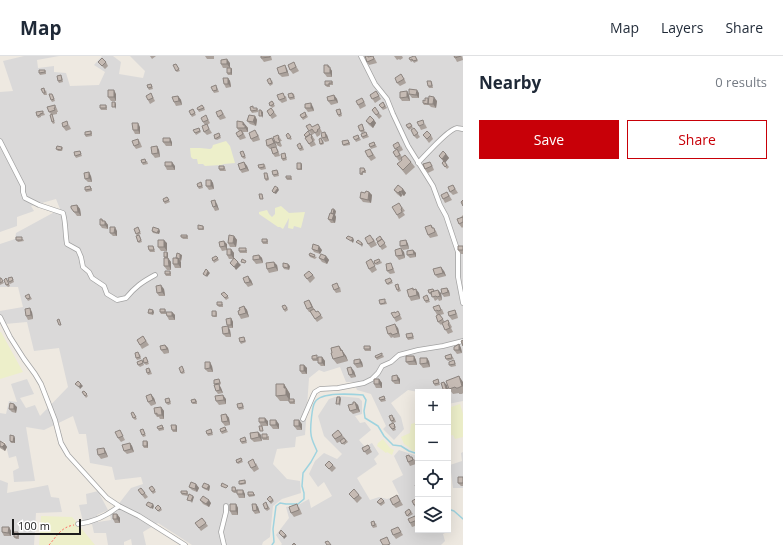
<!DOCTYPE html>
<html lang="en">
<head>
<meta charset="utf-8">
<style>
	body { margin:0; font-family:"Open Sans",sans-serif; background:#f6f6f7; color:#1f2937 }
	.controls { position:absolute; right:12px; bottom:12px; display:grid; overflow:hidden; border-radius:0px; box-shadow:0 4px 16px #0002 }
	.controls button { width:36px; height:36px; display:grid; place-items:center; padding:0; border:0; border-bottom:1px solid #e0e1e3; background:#fff; color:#1f2937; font:20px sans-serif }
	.scale { position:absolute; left:12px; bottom:10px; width:69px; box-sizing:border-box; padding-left:4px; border:2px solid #1c1c1c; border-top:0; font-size:11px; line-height:14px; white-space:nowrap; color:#1c1c1c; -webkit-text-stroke:3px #fff; paint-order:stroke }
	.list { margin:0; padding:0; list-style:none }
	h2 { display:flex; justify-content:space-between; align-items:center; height:52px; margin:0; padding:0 16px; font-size:17px }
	h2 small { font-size:13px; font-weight:400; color:#747a83 }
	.actions { display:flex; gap:8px; padding:12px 16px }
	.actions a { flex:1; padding:9px 0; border:1px solid #c80008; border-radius:0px; text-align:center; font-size:14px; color:#c80008 }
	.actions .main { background:#c80008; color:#fff }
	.icon { flex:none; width:22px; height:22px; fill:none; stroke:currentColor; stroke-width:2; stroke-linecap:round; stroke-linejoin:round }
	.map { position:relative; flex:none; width:463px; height:489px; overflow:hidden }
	header { display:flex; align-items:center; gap:24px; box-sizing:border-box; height:56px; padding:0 20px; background:#fff; border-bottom:1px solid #e0e1e3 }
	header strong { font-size:19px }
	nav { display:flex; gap:22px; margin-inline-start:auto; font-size:14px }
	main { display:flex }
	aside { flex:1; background:#fff }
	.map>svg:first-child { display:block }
</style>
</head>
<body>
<header>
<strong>Map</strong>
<nav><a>Map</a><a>Layers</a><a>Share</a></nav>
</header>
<main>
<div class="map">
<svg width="463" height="489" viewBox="0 0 463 489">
	<rect width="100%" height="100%" fill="#eee9e1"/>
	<path fill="#dad9d9" d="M 24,0 L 59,0 L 37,4 L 38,12 L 54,10 L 54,16 L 66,17 L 70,30 L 99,29 L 105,16 L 94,9 L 102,0 L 113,0 L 121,6 L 119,18 L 143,22 L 145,15 L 130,0 L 463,0 L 463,345 L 448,348 L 448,336 L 418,336 L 408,334 L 391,347 L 401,361 L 404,373 L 394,384 L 383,373 L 386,370 L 371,338 L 357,334 L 354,326 L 346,326 L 340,311 L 324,316 L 319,314 L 309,322 L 305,379 L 296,381 L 295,391 L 277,393 L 273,408 L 287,423 L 300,425 L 301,437 L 282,443 L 273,450 L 270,481 L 263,486 L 262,489 L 192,489 L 158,467 L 143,476 L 146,489 L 132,489 L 131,483 L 124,486 L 124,489 L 108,489 L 106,477 L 94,477 L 92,468 L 84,470 L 79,449 L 87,448 L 86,438 L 98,435 L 108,454 L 97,459 L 98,466 L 111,464 L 110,459 L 131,432 L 143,428 L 141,421 L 115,424 L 112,411 L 90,407 L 86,378 L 79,378 L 73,360 L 44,374 L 26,371 L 35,425 L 14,426 L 13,415 L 19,412 L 16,400 L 9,402 L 5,386 L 0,386 L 0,357 L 6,358 L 9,345 L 17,346 L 11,328 L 27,323 L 34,338 L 20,342 L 26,352 L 35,349 L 40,360 L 68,331 L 59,292 L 34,295 L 27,266 L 5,268 L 0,259 L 0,255 L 23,251 L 18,231 L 0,231 L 0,188 L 15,183 L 16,177 L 60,153 L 56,143 L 31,150 L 34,155 L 17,161 L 17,170 L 0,176 L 0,36 L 13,35 L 3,5 Z
		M 338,340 L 359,342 L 362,345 L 362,358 L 355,360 L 360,367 L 365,366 L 371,374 L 359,384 L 365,391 L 372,387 L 379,398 L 374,403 L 377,408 L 357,422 L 370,444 L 379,441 L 387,443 L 399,439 L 392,425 L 403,419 L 394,400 L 399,394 L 417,400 L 418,398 L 418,474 L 448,474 L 448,471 L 450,474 L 443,478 L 445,485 L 441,489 L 281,489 L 282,488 L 276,479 L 289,462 L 286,451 L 300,448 L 309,443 L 311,452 L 332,440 L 324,426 L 318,431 L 309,418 L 315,405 L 324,397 L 337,403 L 342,398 L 324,380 L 318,360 L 329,343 Z
		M 463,396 L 463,432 L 453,432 L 450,409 L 462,405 L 461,397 Z
		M 0,424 L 8,427 L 7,437 L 48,429 L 51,441 L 59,442 L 62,456 L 36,457 L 34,489 L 0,489 Z"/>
	<path fill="#edefca" d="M 226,85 L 230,90 L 235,107 L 224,108 L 221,109 L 205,110 L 203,108 L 198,108 L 197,103 L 193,103 L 191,101 L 190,92 L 200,92 L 210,93 L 212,92 L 213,89 Z
		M 281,150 L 289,157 L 305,156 L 301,172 L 294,170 L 293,173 L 288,172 L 289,162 L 283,173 L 280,171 L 278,171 L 259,158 L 259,156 L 267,154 L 269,158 L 272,161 L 275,158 L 275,152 Z
		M 0,276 L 1,276 L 23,316 L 0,323 Z
		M 460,348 L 463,358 L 463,381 L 455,383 L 453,379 L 448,380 L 448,352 Z
		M 418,366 L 418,383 L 417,384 L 418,392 L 416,395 L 412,395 L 410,392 L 404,388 L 401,381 L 410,377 L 411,368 Z
		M 383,383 L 390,392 L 394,394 L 392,399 L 387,396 L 386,397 L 377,390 L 378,387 Z
		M 41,460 L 72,461 L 95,489 L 39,489 Z"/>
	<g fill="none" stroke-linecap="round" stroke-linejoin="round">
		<path stroke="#9ed3df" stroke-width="1.5" d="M 418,385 L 417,385 L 418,388
			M 448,453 L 454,455 L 463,463
			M 272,489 L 274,486 L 273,473 L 276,450 L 280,447 L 286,448 L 298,448 L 304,443 L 304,437 L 302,430 L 303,417 L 311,406 L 317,395 C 315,390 311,383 311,378 C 310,372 312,350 315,346 C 321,336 352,338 363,339 L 366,344 L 364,355 L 365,362 L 378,370 L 384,380 L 393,389 L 401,390 L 409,395 L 415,397 L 418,396 L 418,395"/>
		<g stroke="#a3a3a3" stroke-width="5.5">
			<path id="street" d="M 361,0 L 375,28 L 387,43 L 393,58 L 408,90 L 433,130 L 440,149 L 446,160 L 458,196 L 458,221 L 463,247
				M 0,85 L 23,130 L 23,136 L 25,142 L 39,149 L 63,157 C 66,167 65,178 67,188 L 78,194 L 81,201 L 83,211 L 89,216 L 92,222 L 104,230 L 107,238 L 117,244 L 126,242 C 135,231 142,226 155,219
				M 418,107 C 425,100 448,73 457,72 C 458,72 462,73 463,73
				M 0,261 L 10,281 L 24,303 L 35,318 L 41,328 L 55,364 L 61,387 L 68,399 L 107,442 L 119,450 L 139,460 L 185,489
				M 303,363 L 313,340 L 315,336 L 320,333 L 338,332 L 364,327 L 372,323 L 378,317 L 382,310 L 391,306 L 399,299 L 418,294 L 443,290 L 463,285
				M 78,468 C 93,466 107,460 119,450
				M 224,489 L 221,476 L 226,456 L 226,450"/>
		</g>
		<path stroke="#ff6b61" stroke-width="1" stroke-dasharray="2 2" stroke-linecap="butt" d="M 49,489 C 57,480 61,471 74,469"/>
		<use href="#street" stroke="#fff" stroke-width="4"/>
	</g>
	<path fill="#aaa19b" d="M 150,0 L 156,0 L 152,3 Z
		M 205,0 L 214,0 L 214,3 L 207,3 Z
		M 271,0 L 272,4 L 264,6 L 261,2 Z
		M 368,0 L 369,1 L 373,0 L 375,3 L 377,7 L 369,9 L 367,6 Z
		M 394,0 L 402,0 L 403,2 L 400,4 L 399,3 L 397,4 Z
		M 462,0 L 463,4 L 457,6 L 455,2 Z
		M 416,1 L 418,5 L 414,7 L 413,5 L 411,6 L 410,4 Z
		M 98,6 L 106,6 L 108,10 L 105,13 Z
		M 230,7 L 230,12 L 231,12 L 232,13 L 232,19 L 228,19 L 227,17 L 227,12 L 223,12 L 221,8 Z
		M 176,8 L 180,15 L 177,16 L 176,15 Z
		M 328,9 L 332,15 L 332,21 L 327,21 L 324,17 Z
		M 296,10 L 299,15 L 293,18 L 290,14 Z
		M 287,13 L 289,20 L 282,21 L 279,18 Z
		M 45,14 L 46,16 L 46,18 L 40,19 L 39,17 Z
		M 62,21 L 63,26 L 59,27 L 58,25 Z
		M 228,22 L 230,25 L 231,31 L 226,32 L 224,28 Z
		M 404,22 L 406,27 L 400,30 L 397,27 Z
		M 272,24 L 273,28 L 270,30 L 269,28 Z
		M 332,25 L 333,27 L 333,29 L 330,29 L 330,31 L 327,31 L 325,29 Z
		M 431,25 L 432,26 L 433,32 L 429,32 L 428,30 Z
		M 152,30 L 153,33 L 149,34 L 148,32 Z
		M 217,31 L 219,36 L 214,37 L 213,35 Z
		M 46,34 L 47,39 L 44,39 L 43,37 Z
		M 376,35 L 381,43 L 375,47 L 370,39 Z
		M 407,35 L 409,39 L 410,45 L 402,45 L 400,42 Z
		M 292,37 L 294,38 L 295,43 L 290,44 L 289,42 Z
		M 419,37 L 419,42 L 412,42 L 409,38 Z
		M 116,38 L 116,45 L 111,45 L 108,41 Z
		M 53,39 L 55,45 L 52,46 L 51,44 Z
		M 334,39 L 337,43 L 338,47 L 331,49 L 328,45 Z
		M 178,40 L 181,44 L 182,49 L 176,50 L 174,46 Z
		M 286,40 L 287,45 L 282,47 L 279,44 Z
		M 153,41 L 155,45 L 150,48 L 148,44 Z
		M 429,43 L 437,45 L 436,52 L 431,51 L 429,49 L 424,49 L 423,47 Z
		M 272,45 L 275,50 L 272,52 L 269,47 Z
		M 364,45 L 366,50 L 360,53 L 358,49 Z
		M 383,46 L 387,52 L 383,54 L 379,49 Z
		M 55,49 L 57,53 L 58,56 L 57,56 L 57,58 L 52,59 L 55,67 L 53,68 L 52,66 L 51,58 L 49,56 Z
		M 106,49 L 107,51 L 107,54 L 101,54 L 100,52 Z
		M 204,51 L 205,54 L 199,56 L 197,52 Z
		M 313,51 L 314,55 L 308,56 L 305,52 Z
		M 254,52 L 257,52 L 258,54 L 258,56 L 252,57 L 251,55 Z
		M 271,52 L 277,60 L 272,63 L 267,55 Z
		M 193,53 L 196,59 L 192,61 L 189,55 Z
		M 340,53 L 341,55 L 342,60 L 339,61 L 338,59 Z
		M 372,54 L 379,57 L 382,60 L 379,63 Z
		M 36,56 L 44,57 L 45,59 L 41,60 L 41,61 L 38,62 L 37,60 Z
		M 305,56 L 308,61 L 303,64 L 300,59 Z
		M 223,57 L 226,62 L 220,64 L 218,61 Z
		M 255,60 L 257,64 L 256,70 L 250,68 L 247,65 Z
		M 208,63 L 210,67 L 207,69 L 212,77 L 207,79 L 204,76 L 205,69 L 203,66 Z
		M 374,64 L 376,67 L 373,72 L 369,69 L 366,65 Z
		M 243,66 L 248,72 L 248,76 L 243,76 L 246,82 L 240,84 L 238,81 L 239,75 L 237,72 Z
		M 318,68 L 322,76 L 320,77 L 320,79 L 317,81 L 315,77 L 312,79 L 309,75 L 313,71 Z
		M 362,68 L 365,76 L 362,77 L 360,75 Z
		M 411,68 L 413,72 L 409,74 L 406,69 Z
		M 425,68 L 427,72 L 421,74 L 419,70 Z
		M 69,69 L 71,73 L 66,75 L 63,71 Z
		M 140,71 L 140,78 L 135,78 L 133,74 Z
		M 199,72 L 201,76 L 196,79 L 195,77 Z
		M 414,72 L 420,81 L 417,83 L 414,80 Z
		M 91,75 L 92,77 L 92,80 L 86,81 L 85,79 Z
		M 288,77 L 292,83 L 290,84 L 286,79 Z
		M 258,78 L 260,84 L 253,86 L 251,83 Z
		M 311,78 L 315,84 L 314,85 L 316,89 L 311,91 L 305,82 Z
		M 367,78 L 369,81 L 363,83 L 362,81 Z
		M 220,79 L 221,82 L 217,84 L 215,83 Z
		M 278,79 L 282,85 L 280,85 L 282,90 L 280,91 L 279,90 L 278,90 L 275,86 Z
		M 327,79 L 329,85 L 325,86 L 322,82 Z
		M 358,79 L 361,84 L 356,86 L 355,84 Z
		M 423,79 L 431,79 L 433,83 L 429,87 Z
		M 272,82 L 275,86 L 277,91 L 276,91 L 278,94 L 280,100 L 275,101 L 273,98 L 271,93 L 270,93 L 267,90 Z
		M 138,83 L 140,86 L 142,91 L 136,93 L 134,90 Z
		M 323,83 L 324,88 L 321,89 L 320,88 Z
		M 163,86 L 172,86 L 172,90 L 166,90 Z
		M 350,86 L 350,89 L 344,90 L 343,89 Z
		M 374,86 L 377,91 L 371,93 L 370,91 Z
		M 302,89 L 304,94 L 300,95 L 299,93 Z
		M 157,90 L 159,94 L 160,101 L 155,102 L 152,98 Z
		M 401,90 L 403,94 L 399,96 L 402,101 L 411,106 L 415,111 L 406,119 L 397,108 L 402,104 L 402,103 L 399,105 L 393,96 L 396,94 L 395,93 Z
		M 62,91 L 63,92 L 62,95 L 58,95 L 56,93 Z
		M 80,95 L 82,100 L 76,102 L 75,100 Z
		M 243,95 L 246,102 L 244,103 L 242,101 Z
		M 372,96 L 376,102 L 371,105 L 368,101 Z
		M 285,97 L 287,104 L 283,105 L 282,103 Z
		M 446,98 L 449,102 L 445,106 L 449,111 L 447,113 L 442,107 L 443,105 L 439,100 Z
		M 147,105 L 148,108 L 143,109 L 142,107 Z
		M 244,106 L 247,110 L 249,115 L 242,117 L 240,114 Z
		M 301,107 L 302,109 L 302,114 L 298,114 L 297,113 Z
		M 265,109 L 266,113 L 261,114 L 259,112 Z
		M 432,109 L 434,114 L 428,117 L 425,113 Z
		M 165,110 L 175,110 L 175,114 L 167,114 Z
		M 224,110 L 225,112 L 226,115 L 220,115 L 219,113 Z
		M 360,112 L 366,114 L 366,117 L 363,117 L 363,119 L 361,119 L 360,118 Z
		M 278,115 L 279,120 L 274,121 L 273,119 Z
		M 268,119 L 269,124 L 266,125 L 265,123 Z
		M 91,120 L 92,126 L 88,126 L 85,123 Z
		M 286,122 L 292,122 L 292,124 L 287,124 Z
		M 211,124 L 213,127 L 214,133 L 209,134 L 206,130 Z
		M 201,126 L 202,128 L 203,132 L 199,133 L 198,131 Z
		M 453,129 L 458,137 L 453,139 L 450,136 Z
		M 92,132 L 92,135 L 86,136 L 85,134 Z
		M 403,133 L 406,137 L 404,140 L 402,139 L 401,141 L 397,138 L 394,134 Z
		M 369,136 L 372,139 L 371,147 L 363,146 L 360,142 L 365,137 Z
		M 449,139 L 452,144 L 445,147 L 443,143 Z
		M 167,141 L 170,146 L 165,148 L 164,146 Z
		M 217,148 L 219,154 L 215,155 L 213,151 Z
		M 77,149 L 80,153 L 81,160 L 77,160 L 71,152 Z
		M 402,151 L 405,155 L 403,156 L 405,159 L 399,163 L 397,159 Z
		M 336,155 L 335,159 L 336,161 L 335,167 L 331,167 L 328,163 L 331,157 Z
		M 463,159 L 463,171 L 462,172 L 459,168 L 460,162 Z
		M 102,163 L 104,165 L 105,165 L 108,169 L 108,173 L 102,172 L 100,169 Z
		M 431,169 L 436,175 L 438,180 L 430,182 L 428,179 Z
		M 203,170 L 204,171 L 204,174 L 199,174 L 198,173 Z
		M 138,171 L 141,178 L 138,179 L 140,180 L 142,186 L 139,187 L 138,186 L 137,179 L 136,178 Z
		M 117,175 L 117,180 L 113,180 L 110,177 Z
		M 152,175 L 160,175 L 159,178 L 153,177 Z
		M 187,179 L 188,181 L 188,183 L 183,183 L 181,181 Z
		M 234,180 L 237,184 L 236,191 L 230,191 L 228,187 Z
		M 380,180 L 387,191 L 382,194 L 377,186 Z
		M 373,182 L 377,189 L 371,192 L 368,188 Z
		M 23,183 L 24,185 L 18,186 L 16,184 Z
		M 267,183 L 268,185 L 268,188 L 263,188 L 262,186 Z
		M 406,184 L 408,188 L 409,193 L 403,194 L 400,190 Z
		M 167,187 L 167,195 L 161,195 L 158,191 Z
		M 227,188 L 227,193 L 231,193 L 234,197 L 234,203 L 229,203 L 227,199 L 227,194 L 222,195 L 220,191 Z
		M 153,190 L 154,192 L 155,196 L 150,196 L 149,194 Z
		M 463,190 L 463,198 L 461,198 L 458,194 Z
		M 312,193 L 322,194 L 320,198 L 314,196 Z
		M 247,194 L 247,197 L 240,197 L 239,195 Z
		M 413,194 L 416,197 L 416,201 L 410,202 L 407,199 Z
		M 404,196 L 405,202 L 399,204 L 396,200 Z
		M 168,197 L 168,202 L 171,206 L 171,214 L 167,214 L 164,210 L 165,202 L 164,201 Z
		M 182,199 L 181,205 L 180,205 L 181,206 L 181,212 L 175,212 L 173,208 L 176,202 Z
		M 259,199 L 262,202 L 263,207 L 256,208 L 253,204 Z
		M 309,199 L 317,201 L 315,203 L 310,201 Z
		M 326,200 L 329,204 L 327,208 L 322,206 L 319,202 Z
		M 217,201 L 219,204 L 214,207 L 212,202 Z
		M 371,203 L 377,214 L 372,217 L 369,213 Z
		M 381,205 L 382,207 L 377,209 L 375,208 Z
		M 277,209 L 278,215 L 269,217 L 267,213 Z
		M 290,210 L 289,214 L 284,213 L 283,211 Z
		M 393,211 L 395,217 L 390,218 L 387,215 Z
		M 170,215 L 171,217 L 171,220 L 166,220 L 165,218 Z
		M 444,215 L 446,220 L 438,222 L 435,219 Z
		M 304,219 L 313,219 L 315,222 L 310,227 Z
		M 0,222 L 1,222 L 4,227 L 0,229 Z
		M 6,222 L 10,230 L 8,231 L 6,229 Z
		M 390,222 L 393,227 L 388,229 L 387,228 Z
		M 13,223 L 14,226 L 10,228 L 9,226 Z
		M 251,224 L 253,229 L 248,231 L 245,227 Z
		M 398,228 L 401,235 L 398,236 L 397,234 Z
		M 340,231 L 341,236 L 336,237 L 334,234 Z
		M 413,232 L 414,234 L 419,237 L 420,243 L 411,245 L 409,241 Z
		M 447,232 L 449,235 L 450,240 L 444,241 L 442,238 Z
		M 164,233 L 165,240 L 159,240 L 157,237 Z
		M 435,235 L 441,237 L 442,244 L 439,245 L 438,243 L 435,245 L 432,239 L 431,239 L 429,237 Z
		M 224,236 L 229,242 L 226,244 L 221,238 Z
		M 427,239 L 430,246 L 426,247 L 425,245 Z
		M 30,240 L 32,243 L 28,245 L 27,243 Z
		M 309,244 L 311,247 L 314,253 L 316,256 L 318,255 L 323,262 L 317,266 L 310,256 L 309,256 L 307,253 Z
		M 386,245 L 387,248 L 381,249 L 380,248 Z
		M 223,248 L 223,251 L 219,251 L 217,249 Z
		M 244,250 L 247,254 L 249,261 L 241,263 L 239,259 L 240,254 Z
		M 287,251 L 288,254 L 285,256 L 284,254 Z
		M 165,253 L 166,255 L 166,258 L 161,258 L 160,256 Z
		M 442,253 L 444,258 L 440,259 L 445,266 L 448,264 L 452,271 L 451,272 L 453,276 L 448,278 L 442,268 L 441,269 L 438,266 L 437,259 L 435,255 Z
		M 455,254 L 457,258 L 458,262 L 452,264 L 449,260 Z
		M 216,255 L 217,257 L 217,261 L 214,261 L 212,260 Z
		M 32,256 L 33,263 L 28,264 L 26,260 Z
		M 154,256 L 153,259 L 149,258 L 148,257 Z
		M 172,256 L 175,259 L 175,264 L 169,264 L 167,260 Z
		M 395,257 L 400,259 L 402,263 L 396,266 L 394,262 Z
		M 231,262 L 233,266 L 233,272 L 229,272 L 227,269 Z
		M 398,272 L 400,281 L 394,282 L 393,281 L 391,282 L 388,278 Z
		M 230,274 L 231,281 L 226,281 L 223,278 Z
		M 413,279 L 414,283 L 408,284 L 407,282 Z
		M 143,280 L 149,289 L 142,293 L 137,284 Z
		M 244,281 L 246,286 L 241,288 L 240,286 Z
		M 459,288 L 461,292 L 462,297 L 457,298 L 454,294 Z
		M 165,289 L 168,292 L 169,297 L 164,298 L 161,294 Z
		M 339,290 L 346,300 L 348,305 L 337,308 L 333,303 L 332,297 Z
		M 370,290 L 371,291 L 371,295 L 365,295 L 364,293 Z
		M 140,298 L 141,303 L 137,304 L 136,302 Z
		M 383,299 L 384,301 L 377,304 L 375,300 Z
		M 414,300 L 416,304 L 417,309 L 409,309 L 406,306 Z
		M 452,300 L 454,303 L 448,305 L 446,303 Z
		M 146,301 L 149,308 L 146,309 L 144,307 Z
		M 318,301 L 322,301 L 325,305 L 325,310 L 321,310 L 318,307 L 318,305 L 313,305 L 312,303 Z
		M 429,305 L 430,311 L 423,312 L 420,308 Z
		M 143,306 L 144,309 L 140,311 L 138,309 Z
		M 362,306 L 363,311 L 357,312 L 354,308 Z
		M 455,306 L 456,310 L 451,311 L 449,309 Z
		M 304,309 L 307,312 L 307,318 L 302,318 L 300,315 Z
		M 212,310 L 213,316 L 208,316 L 205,313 Z
		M 183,312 L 185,317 L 182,318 L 181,317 Z
		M 150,313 L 152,318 L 148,319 L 147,317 Z
		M 354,315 L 356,321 L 351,322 L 349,319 Z
		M 379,323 L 382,327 L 382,332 L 376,332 L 374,328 Z
		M 400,323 L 400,328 L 395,328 L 392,325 Z
		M 438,323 L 440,329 L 435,330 L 434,328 Z
		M 220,325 L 221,328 L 219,329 L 221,332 L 223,337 L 218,338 L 216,335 L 215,329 L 214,328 Z
		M 463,326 L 463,337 L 462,338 L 459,338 L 459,337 L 453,338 L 449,333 Z
		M 284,328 L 290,338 L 290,343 L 294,343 L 295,345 L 295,348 L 290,348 L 289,346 L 289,345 L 280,345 L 276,340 Z
		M 84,335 L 88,340 L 86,342 L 82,336 Z
		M 384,340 L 386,345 L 381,346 L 380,344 Z
		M 154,342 L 156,348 L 151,350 L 148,346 Z
		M 195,343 L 197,345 L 197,348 L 193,348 L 192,347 Z
		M 226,343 L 226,348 L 219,349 L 216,345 Z
		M 170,344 L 171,348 L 168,349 L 166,347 Z
		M 355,346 L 358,349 L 360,356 L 353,358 L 350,355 L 353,348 Z
		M 243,348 L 244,353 L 239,354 L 238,352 Z
		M 17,351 L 16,357 L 12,356 L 9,353 Z
		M 161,351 L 164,355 L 164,363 L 160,363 L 159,361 L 157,361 L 155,358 Z
		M 133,356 L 137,363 L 135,364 L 133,362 Z
		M 226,358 L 229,362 L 230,369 L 225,370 L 222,366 Z
		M 394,361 L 396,366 L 393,367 L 396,371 L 395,372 L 396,374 L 393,375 L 389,369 L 392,367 L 391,365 Z
		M 268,365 L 268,370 L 261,370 L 259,366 Z
		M 279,368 L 279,373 L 273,373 L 270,369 Z
		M 302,368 L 302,374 L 297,374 L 294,370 Z
		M 177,370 L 177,376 L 173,376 L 172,374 Z
		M 164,371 L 164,374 L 159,375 L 158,373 Z
		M 225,371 L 228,376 L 222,378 L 221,376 Z
		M 143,373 L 146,380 L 143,381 L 142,379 Z
		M 211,373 L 212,375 L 213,379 L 208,380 L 207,378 Z
		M 120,374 L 125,384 L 121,386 L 118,382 Z
		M 338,374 L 348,386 L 344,389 L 341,385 L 337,387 L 332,379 Z
		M 258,376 L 261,379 L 262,385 L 254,386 L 251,383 Z
		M 269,380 L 269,384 L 263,384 L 262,382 Z
		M 15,382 L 15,387 L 11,387 L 10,385 Z
		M 246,383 L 247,387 L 242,388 L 241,386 Z
		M 0,385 L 5,388 L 7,391 L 5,395 L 0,392 Z
		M 147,385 L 148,387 L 148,392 L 144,392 L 143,390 Z
		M 130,387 L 132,390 L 134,396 L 127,398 L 124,395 Z
		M 368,389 L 372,396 L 367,399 L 362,392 Z
		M 104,392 L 106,396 L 108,401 L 101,403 L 98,399 Z
		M 411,401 L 415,404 L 416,408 L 410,410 L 408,406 Z
		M 241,402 L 243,406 L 238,408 L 236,404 Z
		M 256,407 L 259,413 L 254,416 L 251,412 Z
		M 325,409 L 333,409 L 336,412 L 332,416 Z
		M 463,421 L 463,430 L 461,430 L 458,427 Z
		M 246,425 L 246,428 L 241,429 L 239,428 Z
		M 196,428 L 199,432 L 197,436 L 192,434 L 189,431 Z
		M 152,430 L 156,436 L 153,438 L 149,432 Z
		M 210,430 L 209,435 L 204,433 L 202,431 Z
		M 141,432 L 148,441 L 145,443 L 138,434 Z
		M 236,433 L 237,434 L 245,438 L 245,442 L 239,442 L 237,438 L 237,437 L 234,437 L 232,435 Z
		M 187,435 L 188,437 L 188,440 L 182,439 L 181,437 Z
		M 255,438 L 255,440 L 249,441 L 248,439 Z
		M 349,438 L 359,439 L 362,442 L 357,447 Z
		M 397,439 L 403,449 L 396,452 L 393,449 Z
		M 267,443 L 273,444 L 274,445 L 271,448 Z
		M 200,444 L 211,447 L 209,451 L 203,448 Z
		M 418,444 L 418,452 L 416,453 L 414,449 Z
		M 384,445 L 385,447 L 381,450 L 377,446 Z
		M 266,446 L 270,453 L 267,455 L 265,453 Z
		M 236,448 L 238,452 L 238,459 L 232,459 L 230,455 Z
		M 256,448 L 258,451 L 260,457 L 255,458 L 253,455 Z
		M 299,451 L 302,458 L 294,461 L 291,457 Z
		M 155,452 L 161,452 L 162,454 L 159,456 Z
		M 409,453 L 413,458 L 408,461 L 405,456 Z
		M 117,458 L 120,462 L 120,467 L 115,467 L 113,463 Z
		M 202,462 L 208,470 L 201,475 L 195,467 Z
		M 417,464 L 418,469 L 412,471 L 410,467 Z
		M 376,467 L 377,471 L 373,472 L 372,470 Z
		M 9,471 L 11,475 L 11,480 L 4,480 L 2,476 Z
		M 398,471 L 403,479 L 396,483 L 393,479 Z
		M 19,478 L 19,483 L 16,483 L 14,481 Z"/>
	<path fill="#8b837e" d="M 227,3 L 230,7 L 230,12 L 227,8 Z
		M 285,9 L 287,13 L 289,20 L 287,16 Z
		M 328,9 L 332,15 L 332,21 L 330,17 Z
		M 231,12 L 232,13 L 232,19 L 231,17 Z
		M 228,22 L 230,25 L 231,31 L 228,28 Z
		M 114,34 L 116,38 L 116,45 L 114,41 Z
		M 417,34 L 419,37 L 419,42 L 416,39 Z
		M 407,35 L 409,39 L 410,45 L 407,41 Z
		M 334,39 L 337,43 L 338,47 L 335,44 Z
		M 178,40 L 181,44 L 182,49 L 179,45 Z
		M 434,41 L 437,45 L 436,52 L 433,48 Z
		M 115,46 L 116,48 L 116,53 L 115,51 Z
		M 311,47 L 313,51 L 314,55 L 311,52 Z
		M 261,54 L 263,56 L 263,62 L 262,60 Z
		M 255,60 L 257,64 L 256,70 L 253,66 Z
		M 374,64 L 376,67 L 373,72 L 370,68 Z
		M 243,66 L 248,72 L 248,76 L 243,69 Z
		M 138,67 L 140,71 L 140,78 L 138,74 Z
		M 325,76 L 327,79 L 329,85 L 326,81 Z
		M 170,82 L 172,86 L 172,90 L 170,86 Z
		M 272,82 L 275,86 L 277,91 L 274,87 Z
		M 157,90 L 159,94 L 160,101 L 158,97 Z
		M 446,98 L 449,102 L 445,107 L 442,103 Z
		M 172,106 L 175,110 L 175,114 L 172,110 Z
		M 244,106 L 247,110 L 249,115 L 246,112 Z
		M 301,107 L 302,109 L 302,114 L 301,113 Z
		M 89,116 L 91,120 L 92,126 L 89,122 Z
		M 211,124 L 213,127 L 214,133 L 211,130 Z
		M 278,132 L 279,134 L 276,138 L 274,137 Z
		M 403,133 L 406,137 L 404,140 L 401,136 Z
		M 400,135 L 402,139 L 401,141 L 398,137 Z
		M 369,136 L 372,139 L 371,147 L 368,144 Z
		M 215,144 L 217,148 L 219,154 L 216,150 Z
		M 77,149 L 80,153 L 81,160 L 78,156 Z
		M 334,153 L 336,155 L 335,159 L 336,161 L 335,167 L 332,164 Z
		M 105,165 L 108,169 L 108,173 L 105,169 Z
		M 115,171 L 117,175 L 117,180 L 114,177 Z
		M 159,173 L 160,175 L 159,178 L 157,177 Z
		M 234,180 L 237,184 L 236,191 L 233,187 Z
		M 353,182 L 354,184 L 353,187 L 351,185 Z
		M 164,184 L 167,187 L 167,195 L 164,191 Z
		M 406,184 L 408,188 L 409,193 L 407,189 Z
		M 224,185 L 227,188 L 227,194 L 225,190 Z
		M 362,187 L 363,188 L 362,191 L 361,189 Z
		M 319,190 L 322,194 L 320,198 L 318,195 Z
		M 401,192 L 404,196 L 405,202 L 403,199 Z
		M 231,193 L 234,197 L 234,203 L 231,199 Z
		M 413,194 L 416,197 L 416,201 L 414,198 Z
		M 167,196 L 168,197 L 168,202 L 171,206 L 171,214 L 169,210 L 168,203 L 167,201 Z
		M 180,198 L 182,199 L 181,205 L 180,203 Z
		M 259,199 L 262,202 L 263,207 L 260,203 Z
		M 326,200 L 329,204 L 327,208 L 324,204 Z
		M 178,202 L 181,206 L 181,212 L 178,208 Z
		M 238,206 L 241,209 L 236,214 L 234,211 Z
		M 274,206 L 277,209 L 278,215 L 275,211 Z
		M 288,208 L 290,210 L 289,214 L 288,212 Z
		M 441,211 L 444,215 L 446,220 L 443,217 Z
		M 208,215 L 210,217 L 207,221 L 206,220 Z
		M 248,220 L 251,224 L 253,229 L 250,226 Z
		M 161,229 L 164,233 L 165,240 L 162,236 Z
		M 447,232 L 449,235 L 450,240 L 448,236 Z
		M 416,233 L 419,237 L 420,243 L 417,239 Z
		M 438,234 L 441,237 L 442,244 L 440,240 Z
		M 309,244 L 311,247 L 314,254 L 312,251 Z
		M 244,250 L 247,254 L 249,261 L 246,257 Z
		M 30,252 L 32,256 L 33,263 L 31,259 Z
		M 153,254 L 154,256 L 153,259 L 152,257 Z
		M 172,256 L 175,259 L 175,264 L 172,260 Z
		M 231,262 L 233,266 L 233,272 L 231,269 Z
		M 395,268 L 398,272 L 400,281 L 398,277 Z
		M 228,270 L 230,274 L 231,281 L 229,277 Z
		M 459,288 L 461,292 L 462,297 L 459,294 Z
		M 165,289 L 168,292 L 169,297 Z
		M 339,290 L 346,300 L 348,305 L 341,295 Z
		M 414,300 L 416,304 L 417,309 L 414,305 Z
		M 322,301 L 325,305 L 325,310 L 322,307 Z
		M 427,302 L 429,305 L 430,311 L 427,307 Z
		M 360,303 L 362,306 L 363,311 L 360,307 Z
		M 210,306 L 212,310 L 213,316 L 210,312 Z
		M 304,309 L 307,312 L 307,318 L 304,315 Z
		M 351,311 L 354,315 L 356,321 L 353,318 Z
		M 397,319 L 400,323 L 400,328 L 398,324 Z
		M 459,320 L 463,326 L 463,331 L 462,330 Z
		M 379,323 L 382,327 L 382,332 L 379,328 Z
		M 444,326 L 447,329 L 450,340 L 447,336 Z
		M 81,328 L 83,330 L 80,333 L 79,331 Z
		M 219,328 L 221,332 L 223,337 L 220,334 Z
		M 284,328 L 290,338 L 290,345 L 286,339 L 284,332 Z
		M 151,338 L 154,342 L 156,348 L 153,344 Z
		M 223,339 L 226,343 L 226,348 L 224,344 Z
		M 340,341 L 341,343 L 340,350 L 339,348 Z
		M 355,346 L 358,349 L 360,356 L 357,353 Z
		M 14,348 L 17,351 L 16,357 L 14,353 Z
		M 161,351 L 164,355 L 164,363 L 162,359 Z
		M 226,358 L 229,362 L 230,369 L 228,365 Z
		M 265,362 L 268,365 L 268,370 L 265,366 Z
		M 276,364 L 279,368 L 279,373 L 276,369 Z
		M 299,364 L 302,368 L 302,374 L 299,370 Z
		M 176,369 L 177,370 L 177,376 L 176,374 Z
		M 258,376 L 261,379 L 262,385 L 259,381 Z
		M 14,380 L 15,382 L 15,387 L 13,386 Z
		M 147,385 L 148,387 L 148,392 L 147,390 Z
		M 130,387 L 132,390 L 134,396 L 131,393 Z
		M 5,388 L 7,391 L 5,395 L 2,391 Z
		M 104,392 L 106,396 L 108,401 L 105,397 Z
		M 196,428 L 199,432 L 197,436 L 195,433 Z
		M 209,429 L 210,430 L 209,435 L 207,433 Z
		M 243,434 L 245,438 L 245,442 L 243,438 Z
		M 193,440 L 194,441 L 192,447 L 191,445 Z
		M 209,444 L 211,447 L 209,451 L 206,448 Z
		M 153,448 L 154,450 L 153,453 L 151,452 Z
		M 236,448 L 238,452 L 238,459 L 236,455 Z
		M 256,448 L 258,451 L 260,457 L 257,454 Z
		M 117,458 L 120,462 L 120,467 L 117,463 Z
		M 9,471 L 11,475 L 11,480 L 8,477 Z
		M 286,479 L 287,480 L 284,483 L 283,481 Z"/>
	<path fill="#c6bbb4" stroke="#8b837e" d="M 261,0 L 270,0 L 270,1 L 261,2 Z
		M 365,0 L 368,0 L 368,1 L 373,0 L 374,3 L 367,6 Z
		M 414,0 L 415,0 L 417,4 L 413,5 L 412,3 L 410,4 L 409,2 Z
		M 454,0 L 461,0 L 455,2 Z
		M 102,2 L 106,6 L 102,10 L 98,6 Z
		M 227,3 L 227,8 L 221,8 L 221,4 Z
		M 294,6 L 296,11 L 290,14 L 288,9 Z
		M 176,8 L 179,13 L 176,15 L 173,9 Z
		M 285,9 L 287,16 L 279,18 L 277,12 Z
		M 324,9 L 328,9 L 328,11 L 330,11 L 330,17 L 324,17 Z
		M 227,12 L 231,12 L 231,17 L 227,17 Z
		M 39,14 L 45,14 L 45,16 L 39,17 Z
		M 401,18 L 404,23 L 397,27 L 395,22 Z
		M 61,19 L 62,24 L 58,25 L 57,20 Z
		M 223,22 L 228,22 L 228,28 L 224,28 Z
		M 270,22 L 272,27 L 269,28 L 267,24 Z
		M 325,25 L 332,25 L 332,27 L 329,27 L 329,29 L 325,29 Z
		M 427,25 L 431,25 L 432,30 L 428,30 Z
		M 151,28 L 152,31 L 148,32 L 147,29 Z
		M 216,29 L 217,34 L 213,35 L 211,31 Z
		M 44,32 L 45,37 L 43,37 L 41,33 Z
		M 409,33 L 417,34 L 416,39 L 409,38 Z
		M 108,34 L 114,34 L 114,41 L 108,41 Z
		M 376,35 L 379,40 L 372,43 L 370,39 Z
		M 407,35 L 407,41 L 400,42 L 400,36 Z
		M 151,37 L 153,42 L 148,44 L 146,40 Z
		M 283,37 L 285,42 L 279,44 L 277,39 Z
		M 292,37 L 294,41 L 289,42 L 288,38 Z
		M 49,38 L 52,38 L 54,43 L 51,44 Z
		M 334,39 L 335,44 L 328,45 L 327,41 Z
		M 178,40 L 179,45 L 174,46 L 172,41 Z
		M 429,40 L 434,41 L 433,48 L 428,48 Z
		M 362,42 L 364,46 L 358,49 L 356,45 Z
		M 425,42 L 428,42 L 428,48 L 423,47 L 423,44 L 425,45 Z
		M 272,45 L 274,48 L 270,50 L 269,47 Z
		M 112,46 L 115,46 L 115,51 L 112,51 Z
		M 383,46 L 385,50 L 382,52 L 379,49 Z
		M 311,47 L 311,52 L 305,52 L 305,48 Z
		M 55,49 L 55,52 L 54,52 L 55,54 L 49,56 L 47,51 Z
		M 100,49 L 106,49 L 106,52 L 100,52 Z
		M 202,49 L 204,52 L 198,54 L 197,52 Z
		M 253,50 L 253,52 L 257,52 L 257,54 L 251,55 L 250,51 Z
		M 375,51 L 379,57 L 376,59 L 372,54 Z
		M 271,52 L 274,56 L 270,60 L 267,55 Z
		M 193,53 L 195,57 L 191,59 L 189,55 Z
		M 340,53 L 341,58 L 338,59 L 336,54 Z
		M 221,54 L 223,58 L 218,61 L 216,56 Z
		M 259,54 L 261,54 L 262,60 L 259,60 Z
		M 43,55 L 43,57 L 40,58 L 40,59 L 37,60 L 36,56 Z
		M 305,56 L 306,60 L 302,62 L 300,59 Z
		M 52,58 L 54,65 L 52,66 L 50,59 Z
		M 206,59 L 208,64 L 203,66 L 201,62 Z
		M 249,59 L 255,60 L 253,66 L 247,65 Z
		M 370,60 L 374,64 L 370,68 L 366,65 Z
		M 423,64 L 424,68 L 419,70 L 417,66 Z
		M 67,65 L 68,69 L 63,71 L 62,67 Z
		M 237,65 L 243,66 L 243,69 L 245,69 L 245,72 L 237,72 Z
		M 132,67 L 138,67 L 138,74 L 133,74 Z
		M 410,67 L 412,70 L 408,72 L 406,69 Z
		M 207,68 L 209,73 L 204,76 L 202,70 Z
		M 310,68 L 312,71 L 318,68 L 320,72 L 317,74 L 318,75 L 315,77 L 312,73 L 309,75 L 306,70 Z
		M 362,68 L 364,74 L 360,75 L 358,70 Z
		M 199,72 L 200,75 L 195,77 L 193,74 Z
		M 414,72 L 418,77 L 414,80 L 411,74 Z
		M 241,74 L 243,78 L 238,81 L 236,77 Z
		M 255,74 L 258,80 L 251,83 L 249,77 Z
		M 91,75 L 91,78 L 85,79 L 85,76 Z
		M 308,75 L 310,78 L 306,81 L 304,79 Z
		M 427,75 L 431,79 L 427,83 L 423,79 Z
		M 325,76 L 326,81 L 322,82 L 321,77 Z
		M 366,76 L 367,79 L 362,81 L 361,78 Z
		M 219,77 L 220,80 L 215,83 L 214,79 Z
		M 288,77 L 291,81 L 288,83 L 286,79 Z
		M 311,78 L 312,81 L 311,81 L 313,85 L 309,88 L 305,82 Z
		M 278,79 L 279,81 L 278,82 L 280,86 L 277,87 L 277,86 L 275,86 L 273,81 Z
		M 358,79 L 359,82 L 355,84 L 353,81 Z
		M 163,82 L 170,82 L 170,86 L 163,86 Z
		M 272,82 L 274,87 L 267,90 L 266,84 Z
		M 321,82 L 323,87 L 320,88 L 319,83 Z
		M 138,83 L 139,88 L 134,90 L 132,85 Z
		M 348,84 L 349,87 L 343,89 L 342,85 Z
		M 374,86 L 375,89 L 370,91 L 369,88 Z
		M 398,86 L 400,90 L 395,93 L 393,89 Z
		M 300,87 L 302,92 L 299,93 L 297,89 Z
		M 57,90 L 62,91 L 61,94 L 56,93 Z
		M 157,90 L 158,97 L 152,98 L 151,91 Z
		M 276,91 L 278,96 L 273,98 L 271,92 Z
		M 370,93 L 373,99 L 368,101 L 365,95 Z
		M 397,93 L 400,99 L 396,101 L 393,96 Z
		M 80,95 L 81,98 L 75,100 L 74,96 Z
		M 243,95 L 245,100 L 242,101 L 240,96 Z
		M 443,95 L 446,98 L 442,103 L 439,100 Z
		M 285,97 L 286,102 L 282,103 L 281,98 Z
		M 405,99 L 411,106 L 403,114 L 397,108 L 402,104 L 401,102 Z
		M 145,103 L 146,106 L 142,107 L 141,104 Z
		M 444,105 L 447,109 L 445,111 L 442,107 Z
		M 165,106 L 172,106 L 172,110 L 165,110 Z
		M 244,106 L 246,112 L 240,114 L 238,108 Z
		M 430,106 L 432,110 L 425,113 L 423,108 Z
		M 297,107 L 301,107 L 301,113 L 297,113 Z
		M 264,108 L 264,111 L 259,112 L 258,109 Z
		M 219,110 L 224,110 L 224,113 L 219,113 Z
		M 360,112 L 364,112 L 365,115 L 362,116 L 362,118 L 360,118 Z
		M 277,114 L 278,118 L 273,119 L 272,115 Z
		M 89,116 L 89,122 L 85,123 L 84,117 Z
		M 264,117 L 267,117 L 268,123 L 265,123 Z
		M 286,120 L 291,120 L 291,122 L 286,122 Z
		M 206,124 L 211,124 L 211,130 L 206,130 Z
		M 201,126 L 202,130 L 198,131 L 197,128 Z
		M 398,129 L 403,133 L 401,136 L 400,135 L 398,137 L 394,134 Z
		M 453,129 L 455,133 L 450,136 L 448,131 Z
		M 90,130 L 91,133 L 85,134 L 85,131 Z
		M 275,130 L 278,132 L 274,137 L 272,135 Z
		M 366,135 L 369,136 L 368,144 L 360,142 L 361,136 L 365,137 Z
		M 447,136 L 449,140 L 443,143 L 441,139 Z
		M 259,138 L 262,138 L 263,143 L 260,143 Z
		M 167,141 L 169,144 L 164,146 L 163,143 Z
		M 215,144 L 216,150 L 213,151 L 211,145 Z
		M 463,144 L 463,150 L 461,146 Z
		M 399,147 L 402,152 L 401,153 L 402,156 L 397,159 L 392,151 Z
		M 77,149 L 78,156 L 74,156 L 71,152 L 71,150 Z
		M 332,153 L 334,153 L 333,158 L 331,157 Z
		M 330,157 L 334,158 L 332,164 L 328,163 Z
		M 463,161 L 463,166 L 459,168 L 457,163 Z
		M 100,163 L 102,163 L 102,165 L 105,165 L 105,169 L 100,169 Z
		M 198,169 L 203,170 L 203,173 L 198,173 Z
		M 431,169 L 432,172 L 434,172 L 435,176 L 428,179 L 425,171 Z
		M 110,171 L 115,171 L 114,177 L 110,177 Z
		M 138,171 L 140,176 L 136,178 L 134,173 Z
		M 153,171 L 159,173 L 157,177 L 152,175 Z
		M 139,179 L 141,184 L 138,186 L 136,180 Z
		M 181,179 L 187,179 L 187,181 L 181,181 Z
		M 229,179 L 234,180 L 233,187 L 228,187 Z
		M 370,179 L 374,185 L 368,188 L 365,182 Z
		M 348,180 L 353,182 L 351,185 L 346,182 Z
		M 380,180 L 382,183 L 378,186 L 376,183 Z
		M 16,181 L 22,181 L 22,184 L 16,184 Z
		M 262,183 L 267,183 L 267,186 L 262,186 Z
		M 382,183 L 385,187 L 380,191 L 377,186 Z
		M 158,184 L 164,184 L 164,191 L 158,191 Z
		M 358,184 L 362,187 L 361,189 L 356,186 Z
		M 406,184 L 407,189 L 400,190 L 400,185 Z
		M 224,185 L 225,190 L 220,191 L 219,186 Z
		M 313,188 L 319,190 L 318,195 L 312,193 Z
		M 148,190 L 153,190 L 154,194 L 149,194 Z
		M 458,190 L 463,190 L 463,194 L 458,194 Z
		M 239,192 L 246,192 L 246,195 L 239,195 Z
		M 401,192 L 403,199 L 396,200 L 395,194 Z
		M 227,193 L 231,193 L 231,199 L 227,199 Z
		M 413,194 L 414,198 L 407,199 L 407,195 Z
		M 164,196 L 167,196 L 167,201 L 164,201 Z
		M 177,197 L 180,198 L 180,203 L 176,202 Z
		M 310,197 L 315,199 L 314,201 L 309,199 Z
		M 321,198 L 326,200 L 324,204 L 319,202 Z
		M 259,199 L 260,203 L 253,204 L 253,200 Z
		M 216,200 L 218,202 L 213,205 L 212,202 Z
		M 164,202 L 168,202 L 169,210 L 164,210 Z
		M 173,202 L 178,202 L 178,208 L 173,208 Z
		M 234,202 L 238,206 L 234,211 L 230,207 Z
		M 242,203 L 246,205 L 245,207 L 241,206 Z
		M 371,203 L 375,210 L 369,213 L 366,206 Z
		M 379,203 L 380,205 L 375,208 L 374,205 Z
		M 274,206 L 275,211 L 267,213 L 266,207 Z
		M 283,207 L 288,208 L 288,212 L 283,211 Z
		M 391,207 L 393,213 L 387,215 L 386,208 Z
		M 441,211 L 443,217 L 435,219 L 433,213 Z
		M 206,213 L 208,215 L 206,220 L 203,218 Z
		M 165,215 L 170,215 L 170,218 L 165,218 Z
		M 309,215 L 313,219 L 307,223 L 304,219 Z
		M 248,220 L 250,226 L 245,227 L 243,222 Z
		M 12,221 L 13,224 L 9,226 L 8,222 Z
		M 0,222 L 1,222 L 3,225 L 0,227 Z
		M 6,222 L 9,228 L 6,229 L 4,224 Z
		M 390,222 L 392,225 L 387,228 L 385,224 Z
		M 337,227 L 339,232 L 334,234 L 332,229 Z
		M 398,228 L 399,233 L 397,234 L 395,229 Z
		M 161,229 L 162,236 L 157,237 L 156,230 Z
		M 413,232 L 413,234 L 416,233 L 417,239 L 409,241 L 407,234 Z
		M 447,232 L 448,236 L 442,238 L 441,233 Z
		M 433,233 L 434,235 L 431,236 L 431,237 L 429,237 L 428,234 Z
		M 438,234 L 440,240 L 437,241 L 436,240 L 432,241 L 431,236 Z
		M 224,236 L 228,240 L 225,242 L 221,238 Z
		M 29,238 L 30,242 L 27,243 L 25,240 Z
		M 427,239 L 429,244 L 425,245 L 423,241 Z
		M 385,243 L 385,247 L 380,248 L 379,244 Z
		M 309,244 L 312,251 L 307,253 L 304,246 Z
		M 217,246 L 222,246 L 222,249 L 217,249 Z
		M 285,249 L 287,252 L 284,254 L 282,250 Z
		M 439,249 L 441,254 L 438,255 L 437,254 L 435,255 L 433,251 Z
		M 244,250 L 246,257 L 239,259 L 238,255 L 240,254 L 239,252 Z
		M 30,252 L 31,259 L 26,260 L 25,253 Z
		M 149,253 L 153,254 L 152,257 L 148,257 Z
		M 160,253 L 165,253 L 165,256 L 160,256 Z
		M 314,253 L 316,256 L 318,255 L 321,259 L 315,263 L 310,255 Z
		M 455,254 L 456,258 L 449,260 L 448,256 Z
		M 212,255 L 216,255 L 216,260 L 212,260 Z
		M 398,255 L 400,259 L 394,262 L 391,257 L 395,256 L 395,257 Z
		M 166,256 L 172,256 L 172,260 L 167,260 Z
		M 439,258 L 443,263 L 438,266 L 436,260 Z
		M 231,262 L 231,269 L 227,269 L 226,263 Z
		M 59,263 L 61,269 L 59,269 L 57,264 Z
		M 448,264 L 449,267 L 448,268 L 450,272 L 445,274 L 442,267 Z
		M 395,268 L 398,277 L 392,279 L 391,277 L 388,278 L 386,271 Z
		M 228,270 L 229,277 L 223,278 L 222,271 Z
		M 412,277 L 413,281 L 407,282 L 406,278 Z
		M 143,280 L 146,285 L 140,289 L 137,284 Z
		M 244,281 L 245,285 L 240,286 L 239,282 Z
		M 463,284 L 463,290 L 461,285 Z
		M 459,288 L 459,294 L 454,294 L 454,291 Z
		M 165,289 L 167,293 L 161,294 L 160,290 Z
		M 339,290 L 341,295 L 342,294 L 344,300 L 333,303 L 331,297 L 332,297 L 331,292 Z
		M 364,290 L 370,290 L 370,293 L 364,293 Z
		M 138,296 L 140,301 L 136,302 L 135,297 Z
		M 382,297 L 382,299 L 376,302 L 375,300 Z
		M 451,298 L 452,302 L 446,303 L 445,300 Z
		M 317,299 L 317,303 L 312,303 L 312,300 Z
		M 406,300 L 414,300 L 414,305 L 406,306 Z
		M 146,301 L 148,306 L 144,307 L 143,303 Z
		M 318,301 L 322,301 L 322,307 L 318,307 Z
		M 420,302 L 427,302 L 427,307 L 420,308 Z
		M 360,303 L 360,307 L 354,308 L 354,304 Z
		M 142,304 L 143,307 L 138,309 L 137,306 Z
		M 454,304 L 455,308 L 449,309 L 449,306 Z
		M 205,306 L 210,306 L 210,312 L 205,313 Z
		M 300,309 L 304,309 L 304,315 L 300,315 Z
		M 182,310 L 184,315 L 181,317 L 179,312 Z
		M 351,311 L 353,318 L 349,319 L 347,312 Z
		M 149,312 L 150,316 L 147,317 L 146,313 Z
		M 397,319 L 398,324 L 392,325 L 392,320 Z
		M 459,320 L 462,330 L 458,332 L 456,332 L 455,331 L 449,333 L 446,325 Z
		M 219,323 L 220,327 L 214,328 L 214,324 Z
		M 374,323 L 379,323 L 379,328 L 374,328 Z
		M 438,323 L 439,327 L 434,328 L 433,325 Z
		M 78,325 L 81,328 L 79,331 L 75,328 Z
		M 444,326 L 447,336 L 444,336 L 441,327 Z
		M 219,328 L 220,334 L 216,335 L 214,329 Z
		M 276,328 L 284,328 L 284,332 L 286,332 L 286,339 L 276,340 Z
		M 84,335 L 87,338 L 85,340 L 82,336 Z
		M 151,338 L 153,344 L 148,346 L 146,340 Z
		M 223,339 L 224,344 L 216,345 L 215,340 Z
		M 384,340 L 385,343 L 380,344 L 379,342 Z
		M 337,341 L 340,341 L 339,348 L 336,348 Z
		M 169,342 L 170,346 L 166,347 L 165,343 Z
		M 195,343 L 196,346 L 192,347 L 191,344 Z
		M 289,343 L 294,343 L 294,346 L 289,346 Z
		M 353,346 L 355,346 L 357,353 L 350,355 L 348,349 L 353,348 Z
		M 10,347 L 14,348 L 14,353 L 9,353 Z
		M 242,347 L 243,351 L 238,352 L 237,348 Z
		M 161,351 L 162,359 L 157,359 L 157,357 L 155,358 L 154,352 Z
		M 133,356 L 136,361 L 133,362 L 131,357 Z
		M 226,358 L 228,365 L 222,366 L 221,359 Z
		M 392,359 L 394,364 L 391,365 L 389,360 Z
		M 259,362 L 265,362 L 265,366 L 259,366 Z
		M 270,364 L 276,364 L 276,369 L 270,369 Z
		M 294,364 L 299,364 L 299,370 L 294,370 Z
		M 393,367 L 395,369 L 394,370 L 395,372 L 392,373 L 389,369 Z
		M 162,369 L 163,372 L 158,373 L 157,371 Z
		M 171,369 L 176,369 L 176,374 L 172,374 Z
		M 259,370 L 262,370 L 263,375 L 260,375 Z
		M 225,371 L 226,374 L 221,376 L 220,373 Z
		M 143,373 L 145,378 L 142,379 L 140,374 Z
		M 211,373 L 212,377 L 207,378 L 206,375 Z
		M 120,374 L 123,380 L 118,382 L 115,376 Z
		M 338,374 L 342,379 L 335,383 L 332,379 Z
		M 258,376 L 259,381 L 251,383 L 250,377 Z
		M 262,378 L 267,378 L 267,382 L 262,382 Z
		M 10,379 L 14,380 L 13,386 L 10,385 Z
		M 245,381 L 246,385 L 241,386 L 240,383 Z
		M 344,382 L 346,385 L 342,388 L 340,385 Z
		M 0,385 L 5,388 L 2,391 L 0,390 Z
		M 143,385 L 147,385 L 147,390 L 143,390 Z
		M 130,387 L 131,393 L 124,395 L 122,389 Z
		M 368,389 L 370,392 L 364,396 L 362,392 Z
		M 104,392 L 105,397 L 98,399 L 97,393 Z
		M 409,399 L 410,401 L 412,401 L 413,404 L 408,406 L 406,400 Z
		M 241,402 L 242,404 L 237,407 L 236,404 Z
		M 253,403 L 256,410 L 251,412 L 248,406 Z
		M 329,405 L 333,409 L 329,413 L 325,409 Z
		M 458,421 L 463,421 L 463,427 L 458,427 Z
		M 245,424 L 245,427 L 239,428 L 239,425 Z
		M 191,426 L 196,428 L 195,433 L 189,431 Z
		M 204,427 L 209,429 L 207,433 L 202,431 Z
		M 222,427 L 228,430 L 226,432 L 221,430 Z
		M 418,428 L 418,433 L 417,433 L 415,429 Z
		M 152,430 L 155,434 L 152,436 L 149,432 Z
		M 232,431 L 235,431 L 236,435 L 232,435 Z
		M 141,432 L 145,437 L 142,439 L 138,434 Z
		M 354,433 L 359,439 L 354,443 L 349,438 Z
		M 237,434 L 243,434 L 243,438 L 237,438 Z
		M 181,435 L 187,435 L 187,438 L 181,437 Z
		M 248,436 L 253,436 L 254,439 L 248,439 Z
		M 189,438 L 193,440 L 191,445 L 187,444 Z
		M 397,439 L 400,445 L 393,449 L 390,443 Z
		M 203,440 L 209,444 L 206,448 L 200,444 Z
		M 270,440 L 273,444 L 270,446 L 267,443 Z
		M 381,442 L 384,445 L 380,448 L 377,446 Z
		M 417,442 L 418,445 L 418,448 L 414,449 L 412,445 Z
		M 148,446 L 153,448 L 151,452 L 146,449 Z
		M 266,446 L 268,452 L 265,453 L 263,448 Z
		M 230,448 L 236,448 L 236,455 L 230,455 Z
		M 252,448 L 256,448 L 257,454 L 253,455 Z
		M 297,448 L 299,454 L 291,457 L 289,451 Z
		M 158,449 L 161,452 L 158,455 L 155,452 Z
		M 409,453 L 411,456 L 407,460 L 405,456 Z
		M 113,458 L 117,458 L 117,463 L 113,463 Z
		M 415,460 L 417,464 L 410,467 L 408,463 Z
		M 202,462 L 206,467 L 199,472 L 195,467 Z
		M 374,465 L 375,469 L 372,470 L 371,466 Z
		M 2,471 L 9,471 L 8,477 L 2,476 Z
		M 398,471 L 401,476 L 393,479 L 391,474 Z
		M 281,474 L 286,479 L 283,481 L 279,477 Z
		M 14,476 L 18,476 L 18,481 L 14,481 Z
		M 387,481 L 390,488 L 387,489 L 383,489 L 380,484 Z
		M 328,485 L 331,489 L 327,489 L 325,486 Z
		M 294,487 L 296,489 L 292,489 Z"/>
</svg>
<div class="controls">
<button>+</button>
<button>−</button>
<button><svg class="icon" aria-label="locate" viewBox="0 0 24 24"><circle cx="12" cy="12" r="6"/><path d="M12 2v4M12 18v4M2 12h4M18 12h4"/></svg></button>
<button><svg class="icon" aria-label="layers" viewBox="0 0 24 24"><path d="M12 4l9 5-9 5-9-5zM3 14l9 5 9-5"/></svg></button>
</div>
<div class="scale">100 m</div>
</div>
<aside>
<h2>Nearby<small>0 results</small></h2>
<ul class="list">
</ul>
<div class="actions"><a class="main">Save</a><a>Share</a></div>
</aside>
</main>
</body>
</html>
